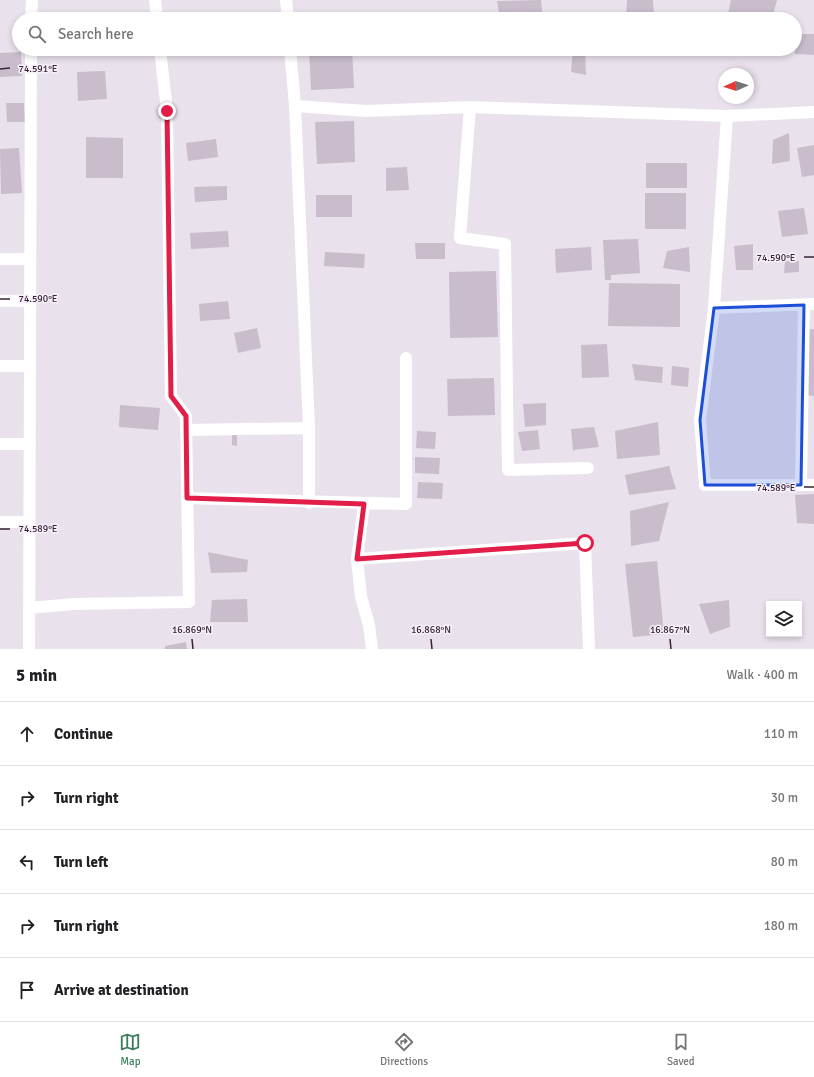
<!DOCTYPE html>
<html lang="en">
<head>
<meta charset="utf-8">
<style>
	body { margin:0; font-family:Signika,sans-serif; background:#f2f2f2; color:#202124 }
	.controls { position:absolute; right:12px; bottom:12px; display:grid; overflow:hidden; border-radius:0px; box-shadow:0 2px 6px #0003 }
	.controls button { width:36px; height:36px; display:grid; place-items:center; padding:0; border:0; border-bottom:1px solid #e0e0e0; background:#fff; color:#202124; font:20px sans-serif }
	.compass { position:absolute; left:718px; top:68px; width:36px; height:36px; border-radius:50%; background:#fff; box-shadow:0 2px 6px #0003; rotate:267deg }
	.stop { position:absolute; width:12px; height:12px; margin:-9px; border:3px solid #e11d48; border-radius:50%; background:#fff }
	.stop.end { background:#e11d48; border-color:#fff; box-shadow:0 1px 4px #0008 }
	.list { margin:0; padding:0; list-style:none }
	h2 { display:flex; justify-content:space-between; align-items:center; height:52px; margin:0; padding:0 16px; font-size:17px }
	h2 small { font-size:13px; font-weight:400; color:#757577 }
	.list li { display:grid; grid-template-columns:26px 1fr auto; gap:12px; align-items:center; box-sizing:border-box; height:64px; padding:0 16px; border-top:1px solid #e0e0e0 }
	.list b { display:block; font-size:15px; white-space:nowrap }
	.list em { font-size:13px; font-style:normal; color:#757577 }
	.icon { flex:none; width:22px; height:22px; fill:none; stroke:currentColor; stroke-width:2; stroke-linecap:round; stroke-linejoin:round }
	.map { position:relative; flex:none; width:814px; height:649px; overflow:hidden }
	.search { position:absolute; background:#fff; box-shadow:0 2px 6px #0003; left:12px; right:12px; top:12px; height:44px; display:flex; align-items:center; gap:10px; box-sizing:border-box; padding:0 14px; border-radius:22px; color:#757577; font-size:15px }
	.sheet { height:372px; background:#fff }
	nav { display:flex; justify-content:space-around; align-items:center; box-sizing:border-box; height:56px; border-top:1px solid #e0e0e0; background:#fff; font-size:11px; color:#757577 }
	nav a { display:grid; justify-items:center; gap:2px }
	nav .on { color:#3b7d5d }
	.map>svg:first-child { display:block }
</style>
</head>
<body>
<div class="map">
<svg width="814" height="649" viewBox="0 0 814 649">
	<rect width="100%" height="100%" fill="#e9e1eb"/>
	<path fill="#c9bdcc" d="M 541,0 L 543,19 L 500,19 L 497,1 Z
		M 627,0 L 653,0 L 654,18 L 626,19 Z
		M 731,0 L 777,0 L 773,15 L 727,18 Z
		M 795,34 L 814,34 L 814,55 L 795,54 Z
		M 309,49 L 352,49 L 354,88 L 311,90 Z
		M 573,49 L 585,49 L 586,75 L 571,72 Z
		M 21,52 L 22,76 L 0,77 L 0,53 Z
		M 105,71 L 107,99 L 78,101 L 77,72 Z
		M 6,103 L 24,103 L 25,122 L 7,122 Z
		M 354,121 L 355,162 L 317,164 L 315,122 Z
		M 789,133 L 790,161 L 772,164 L 773,140 Z
		M 86,137 L 123,138 L 123,178 L 86,178 Z
		M 216,139 L 218,157 L 188,161 L 186,143 Z
		M 814,145 L 814,175 L 802,177 L 797,148 Z
		M 19,148 L 22,193 L 1,194 L 0,149 Z
		M 646,163 L 687,163 L 687,188 L 646,188 Z
		M 407,167 L 409,190 L 386,191 L 386,168 Z
		M 227,186 L 227,200 L 195,202 L 194,187 Z
		M 645,193 L 686,193 L 686,229 L 645,229 Z
		M 316,195 L 352,195 L 352,217 L 316,217 Z
		M 804,208 L 808,234 L 782,237 L 778,211 Z
		M 228,231 L 229,247 L 191,249 L 190,233 Z
		M 638,239 L 640,273 L 611,275 L 611,280 L 605,280 L 603,240 Z
		M 415,243 L 445,243 L 445,259 L 416,259 Z
		M 753,244 L 753,270 L 736,270 L 734,246 Z
		M 591,247 L 592,270 L 556,273 L 555,249 Z
		M 689,247 L 690,272 L 663,268 L 667,251 Z
		M 325,252 L 365,254 L 364,268 L 324,266 Z
		M 785,261 L 799,261 L 799,272 L 784,273 Z
		M 496,271 L 498,337 L 450,338 L 449,272 Z
		M 609,283 L 680,284 L 680,327 L 608,326 Z
		M 228,301 L 230,319 L 200,321 L 199,304 Z
		M 257,328 L 261,348 L 238,353 L 234,333 Z
		M 814,329 L 814,396 L 804,395 L 804,330 Z
		M 607,344 L 609,377 L 582,378 L 581,345 Z
		M 632,364 L 663,367 L 662,383 L 635,380 Z
		M 672,366 L 689,368 L 688,387 L 671,385 Z
		M 494,378 L 495,415 L 448,416 L 447,379 Z
		M 546,403 L 546,425 L 525,427 L 523,404 Z
		M 120,405 L 160,408 L 158,430 L 119,427 Z
		M 658,422 L 660,455 L 617,459 L 615,431 Z
		M 594,427 L 599,447 L 573,450 L 571,429 Z
		M 538,430 L 540,449 L 522,451 L 518,432 Z
		M 417,431 L 436,432 L 435,449 L 416,448 Z
		M 232,434 L 237,434 L 237,446 L 232,445 Z
		M 415,457 L 440,458 L 439,474 L 415,473 Z
		M 669,466 L 676,489 L 629,495 L 625,475 Z
		M 418,482 L 443,483 L 442,499 L 417,498 Z
		M 814,494 L 814,524 L 797,523 L 795,495 Z
		M 669,502 L 659,541 L 631,546 L 630,511 Z
		M 208,552 L 248,560 L 247,572 L 211,573 Z
		M 657,561 L 664,634 L 633,637 L 625,564 Z
		M 247,599 L 248,622 L 210,622 L 212,600 Z
		M 729,600 L 730,627 L 710,634 L 699,604 Z
		M 186,642 L 187,649 L 165,649 L 165,646 Z"/>
	<g fill="none" stroke-linecap="round" stroke-linejoin="round">
		<path stroke="#fff" stroke-width="12" d="M 155,0 L 157,19
			M 286,0 L 288,19
			M 31,19 L 32,0
			M 290,49 L 295,106 L 309,428 L 309,503
			M 295,106 L 366,111 L 470,107 L 727,116
			M 470,107 L 460,238 L 505,244 L 508,470 L 588,468
			M 814,112 L 727,116 L 714,308 L 814,304
			M 0,259 L 30,259
			M 0,301 L 30,301
			M 714,308 L 700,420 L 705,485 L 814,485
			M 0,366 L 30,366
			M 186,430 L 309,428
			M 0,444 L 30,444
			M 801,485 L 804,305
			M 187,498 L 406,504 L 406,358
			M 364,504 L 357,559 L 585,543 L 589,649
			M 0,522 L 29,522
			M 357,559 L 361,597 L 369,625 L 372,649
			M 29,608 L 74,604 L 189,602 L 186,416 L 171,396 L 167,111 L 160,49
			M 29,649 L 31,49"/>
	</g>
	<g fill="none" stroke-linecap="round" stroke-linejoin="round">
		<path stroke="#e11d48" stroke-width="5" d="M 167,111 L 171,396 L 186,416 L 187,498 L 364,504 L 357,559 L 585,543"/>
	</g>
	<path fill="#1d4ed8" fill-opacity="0.2" stroke="#1d4ed8" stroke-width="3" stroke-linejoin="round" d="M 804,305 L 801,485 L 705,485 L 700,420 L 714,308 Z"/>
	<path fill="none" stroke="#3a223b" stroke-width="1.5" d="M 0,69 L 10,68M 804,257 L 814,257M 0,299 L 10,299M 804,487 L 814,487M 0,529 L 10,529M 192,639 L 193,649M 431,639 L 432,649M 670,639 L 671,649"/>
	<g font-size="10" text-anchor="middle" fill="#3a223b" stroke="#f6f1f8" stroke-width="3" stroke-linejoin="round" paint-order="stroke">
		<text x="38" y="72">74.591°E</text>
		<text x="776" y="261">74.590°E</text>
		<text x="38" y="302">74.590°E</text>
		<text x="776" y="491">74.589°E</text>
		<text x="38" y="532">74.589°E</text>
		<text x="192" y="633">16.869°N</text>
		<text x="431" y="633">16.868°N</text>
		<text x="670" y="633">16.867°N</text>
	</g>
</svg>
<div class="controls">
<button><svg class="icon" aria-label="layers" viewBox="0 0 24 24"><path d="M12 4l9 5-9 5-9-5zM3 14l9 5 9-5"/></svg></button>
</div>
<svg class="compass" viewBox="-18 -18 36 36"><path d="M0-13l5 13h-10z" fill="#e53935"/><path d="M0 13l5-13h-10z" fill="#757577"/></svg>
<div class="stop" style="left:585px;top:543px"></div>
<div class="stop end" style="left:167px;top:111px"></div>
<div class="search"><svg class="icon" aria-label="search" viewBox="0 0 24 24"><circle cx="10" cy="10" r="6"/><path d="M15 15l6 6"/></svg>Search here</div>
</div>
<section class="sheet">
<h2>5 min<small>Walk · 400 m</small></h2>
<ul class="list">
<li><svg class="icon" aria-label="ahead" viewBox="0 0 24 24"><path d="M12 20V5M6 11l6-6 6 6"/></svg><div><b>Continue</b></div><em>110 m</em></li>
<li><svg class="icon" aria-label="right" viewBox="0 0 24 24"><path d="M7 20v-9h11M14 6l5 5-5 5"/></svg><div><b>Turn right</b></div><em>30 m</em></li>
<li><svg class="icon" aria-label="left" viewBox="0 0 24 24"><path d="M17 20v-9H6M10 6l-5 5 5 5"/></svg><div><b>Turn left</b></div><em>80 m</em></li>
<li><svg class="icon" aria-label="right" viewBox="0 0 24 24"><path d="M7 20v-9h11M14 6l5 5-5 5"/></svg><div><b>Turn right</b></div><em>180 m</em></li>
<li><svg class="icon" aria-label="arrive" viewBox="0 0 24 24"><path d="M6 21V4h12l-3 4 3 4H6"/></svg><div><b>Arrive at destination</b></div></li>
</ul>
</section>
<nav>
<a class="on"><svg class="icon" aria-label="map" viewBox="0 0 24 24"><path d="M3 6l6-2 6 2 6-2v14l-6 2-6-2-6 2zM9 4v14M15 6v14"/></svg>Map</a>
<a><svg class="icon" aria-label="directions" viewBox="0 0 24 24"><path d="M12 3l9 9-9 9-9-9zM9 14v-3h6M13 9l2 2-2 2"/></svg>Directions</a>
<a><svg class="icon" aria-label="saved" viewBox="0 0 24 24"><path d="M7 4h10v16l-5-4-5 4z"/></svg>Saved</a>
</nav>
</body>
</html>
